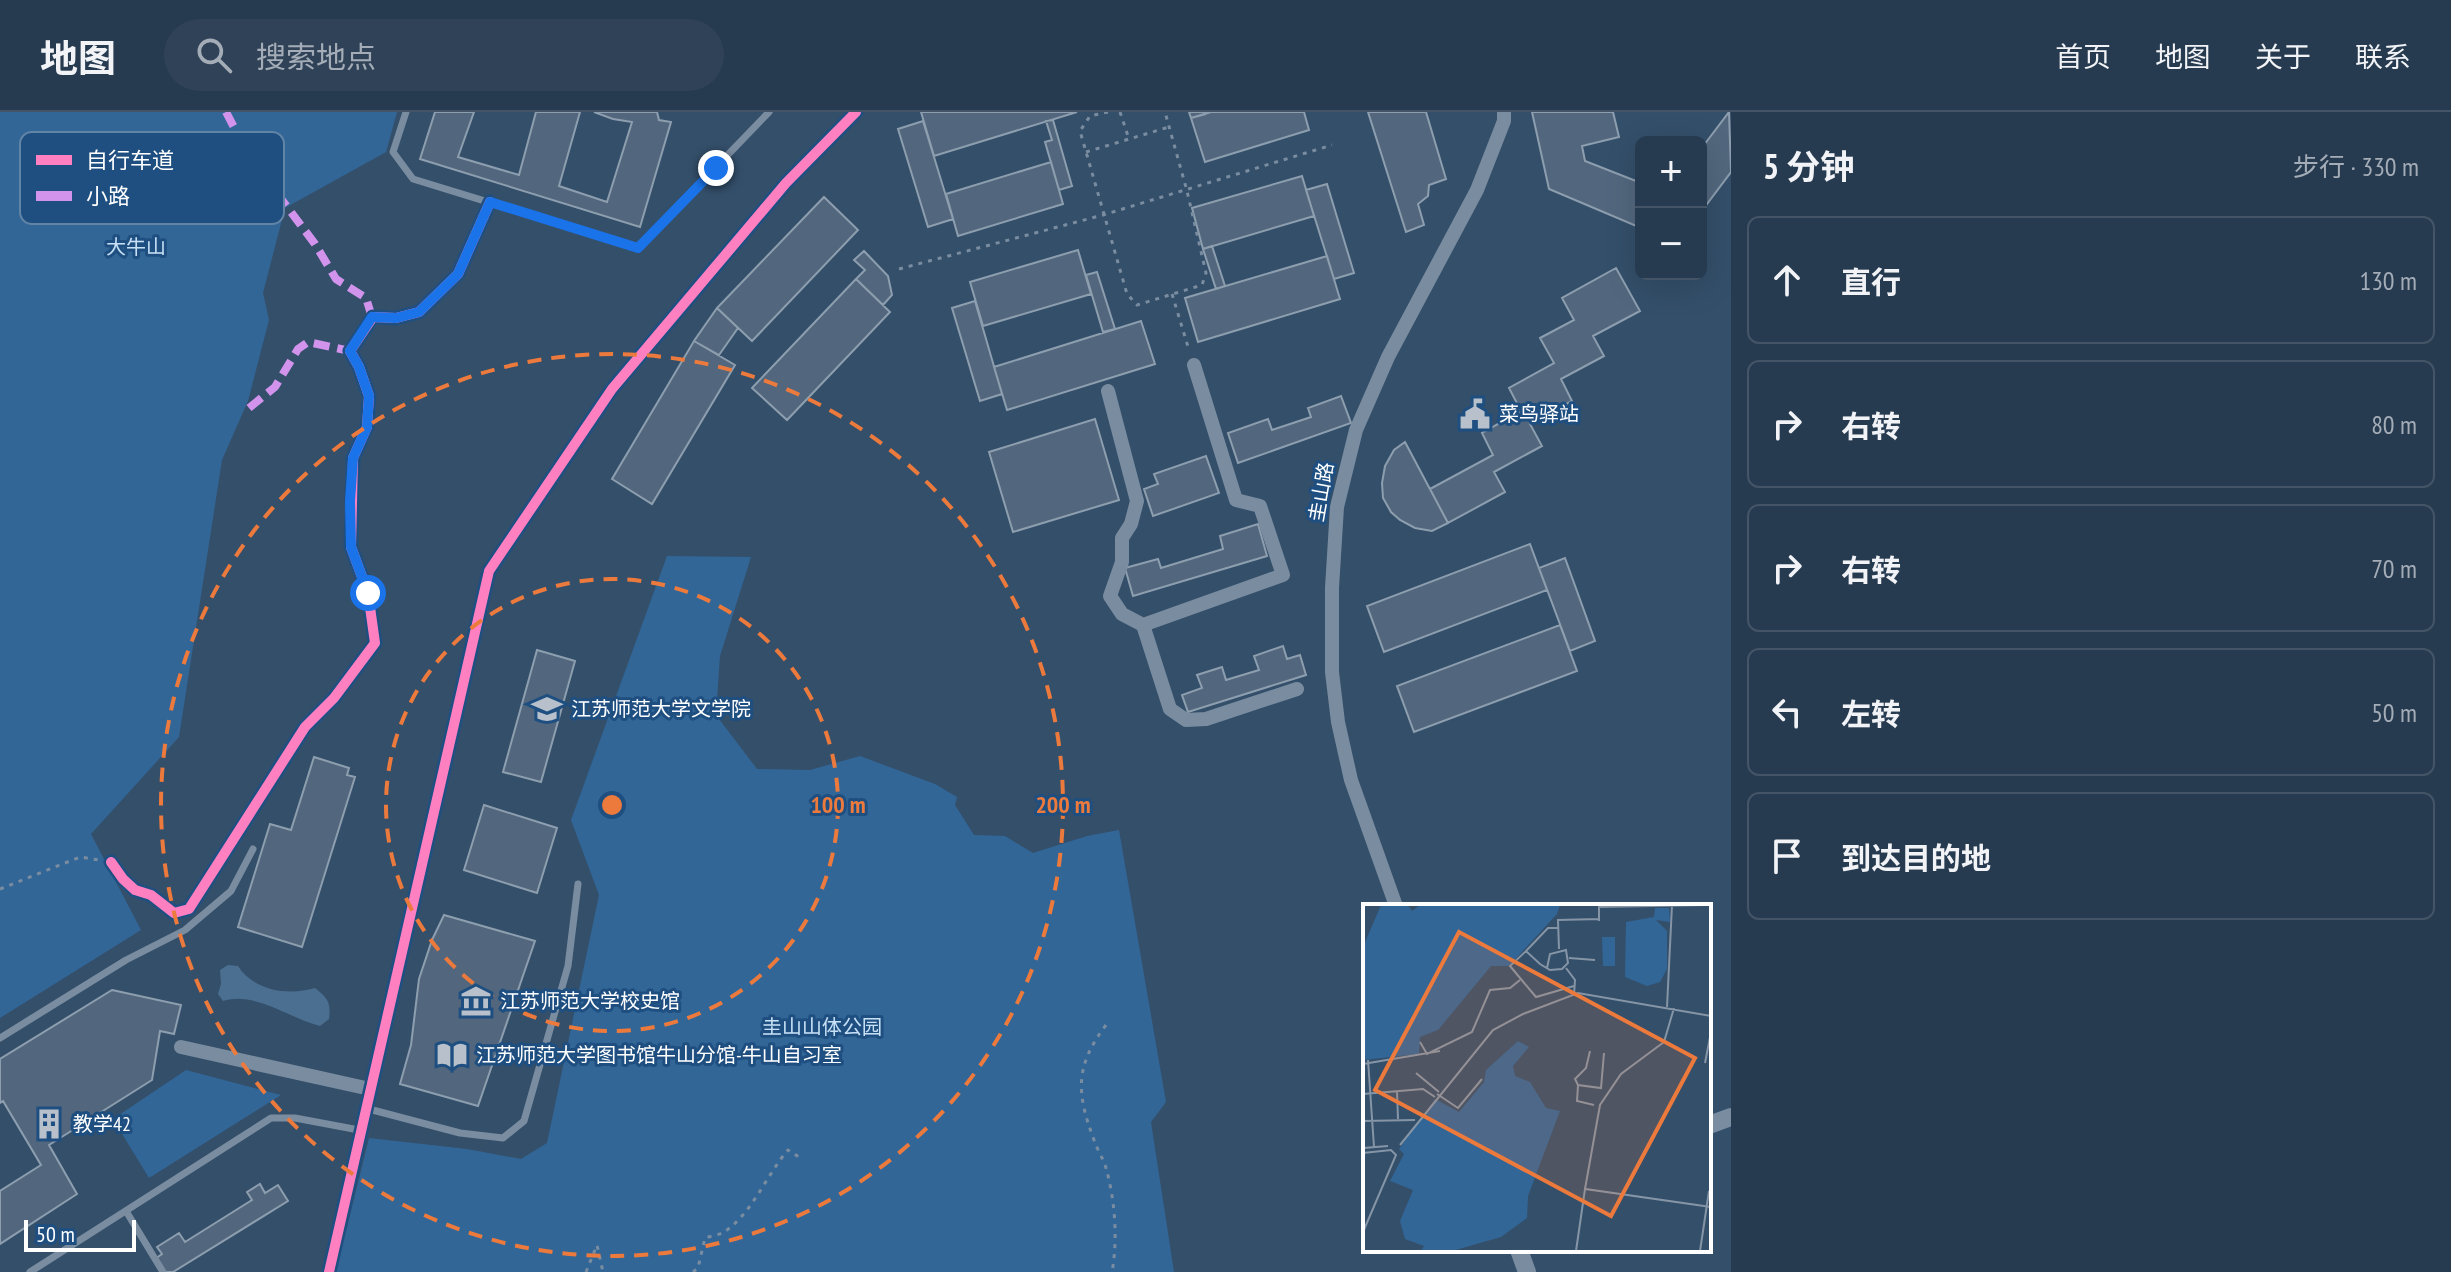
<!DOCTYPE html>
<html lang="zh">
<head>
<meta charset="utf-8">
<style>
	body { margin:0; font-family:"PT Sans Narrow","Noto Sans SC",sans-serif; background:#2f4257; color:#f1f3f6 }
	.controls { position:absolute; right:24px; top:24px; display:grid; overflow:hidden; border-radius:12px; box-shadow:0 8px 32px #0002 }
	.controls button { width:72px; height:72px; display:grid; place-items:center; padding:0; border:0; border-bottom:2px solid #435567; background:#273b50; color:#f1f3f6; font:40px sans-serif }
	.scale { position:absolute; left:24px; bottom:20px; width:112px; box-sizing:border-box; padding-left:8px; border:4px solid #fff; border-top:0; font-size:22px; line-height:28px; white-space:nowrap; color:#fff; -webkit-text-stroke:6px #1e4f80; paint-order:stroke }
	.stop { position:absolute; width:24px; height:24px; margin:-18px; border:6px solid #1a73e8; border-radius:50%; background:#fff }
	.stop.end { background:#1a73e8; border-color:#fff; box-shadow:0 2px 8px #0008 }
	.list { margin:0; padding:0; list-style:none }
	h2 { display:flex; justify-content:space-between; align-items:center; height:104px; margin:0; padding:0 32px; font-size:34px }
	h2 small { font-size:26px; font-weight:400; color:#a4adb7 }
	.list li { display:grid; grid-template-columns:52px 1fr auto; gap:24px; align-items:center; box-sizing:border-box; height:128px; margin:0 16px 16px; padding:0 16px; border:2px solid #435567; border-radius:12px }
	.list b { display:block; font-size:30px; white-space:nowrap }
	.list em { font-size:26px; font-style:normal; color:#a4adb7 }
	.icon { flex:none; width:44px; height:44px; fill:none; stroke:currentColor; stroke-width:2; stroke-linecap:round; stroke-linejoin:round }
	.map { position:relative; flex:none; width:1731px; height:1160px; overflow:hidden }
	header { display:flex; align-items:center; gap:48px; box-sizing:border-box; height:112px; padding:0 40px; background:#273b50; border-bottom:2px solid #435567 }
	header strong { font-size:38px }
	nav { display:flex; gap:44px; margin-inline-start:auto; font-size:28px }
	.search { width:560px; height:72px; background:#2f4257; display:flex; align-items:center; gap:20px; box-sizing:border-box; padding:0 28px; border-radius:44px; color:#a4adb7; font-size:30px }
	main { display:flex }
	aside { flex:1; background:#273b50 }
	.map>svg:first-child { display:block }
</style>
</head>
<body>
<header>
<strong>地图</strong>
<div class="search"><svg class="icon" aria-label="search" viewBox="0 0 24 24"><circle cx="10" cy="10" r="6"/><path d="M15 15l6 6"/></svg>搜索地点</div>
<nav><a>首页</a><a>地图</a><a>关于</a><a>联系</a></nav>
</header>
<main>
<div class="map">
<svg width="1731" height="1160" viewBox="0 0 1731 1160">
	<rect width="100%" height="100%" fill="#344f6a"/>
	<path fill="#326697" d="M 0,0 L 397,0 L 386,40 L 285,96 L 263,181 L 269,208 L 248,289 L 222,348 L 179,625 L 91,722 L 141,818 L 0,906 Z
		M 667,444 L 751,445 L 720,544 L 716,603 L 757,657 L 810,658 L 860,644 L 935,672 L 957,685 L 955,693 L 974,723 L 1005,724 L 1033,741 L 1087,724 L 1119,718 L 1166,990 L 1151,1010 L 1174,1160 L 336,1160 L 369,1026 L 467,1037 L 521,1047 L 547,1031 L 599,783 L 571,708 Z
		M 186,958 L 281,983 L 149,1066 L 113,1007 Z"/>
	<path fill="#4b6f91" d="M 228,853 L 238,854 C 254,879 288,884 315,876 C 328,886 331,891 329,907 L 320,914 C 289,906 255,879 223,889 L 218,882 L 221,872 L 220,858 Z"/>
	<path fill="#52677d" stroke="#8d9eaf" stroke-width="2" d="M 435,0 L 474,0 L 458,45 L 519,63 L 536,0 L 580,0 L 559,74 L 607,90 L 632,10 L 613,7 L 594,0 L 657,0 L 659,8 L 671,10 L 640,115 L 420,47 Z
		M 921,0 L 1077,0 L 934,44 Z
		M 1189,0 L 1206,0 L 1206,2 L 1191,6 Z
		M 1211,0 L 1304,0 L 1309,18 L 1205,50 L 1191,6 Z
		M 1368,0 L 1426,0 L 1446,67 L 1429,73 L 1428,84 L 1418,92 L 1424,113 L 1406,120 Z
		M 1532,0 L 1613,0 L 1619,25 L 1582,34 L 1585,49 L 1641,71 L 1641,116 L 1549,77 Z
		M 1729,0 L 1731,60 L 1701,100 L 1701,37 Z
		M 1053,8 L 1072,74 L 1059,78 L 1045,30 L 1052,28 L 1046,9 Z
		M 923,9 L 953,107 L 928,115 L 898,17 Z
		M 1051,50 L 1063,92 L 958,124 L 946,82 Z
		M 1302,64 L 1314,104 L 1203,137 L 1192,96 Z
		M 1327,72 L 1354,161 L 1334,167 L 1306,78 Z
		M 824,85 L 858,118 L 752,229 L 717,196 Z
		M 1212,134 L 1225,174 L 1216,177 L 1203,137 Z
		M 1078,138 L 1091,182 L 983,214 L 970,170 Z
		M 864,139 L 888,164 L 892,183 L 883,193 L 856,167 L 865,158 L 854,148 Z
		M 1327,144 L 1340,187 L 1198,230 L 1185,186 Z
		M 1616,156 L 1640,199 L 1593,224 L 1604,244 L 1561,267 L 1572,289 L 1530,312 L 1542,334 L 1494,360 L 1505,380 L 1448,411 L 1430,377 L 1493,343 L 1482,321 L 1521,299 L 1509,276 L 1554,251 L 1540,226 L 1574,208 L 1562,186 Z
		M 1097,160 L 1115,217 L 1103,220 L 1086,163 Z
		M 856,167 L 890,200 L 787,308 L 752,276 Z
		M 975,189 L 1002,282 L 980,289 L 952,196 Z
		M 717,196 L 738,216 L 719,243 L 694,229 Z
		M 1141,209 L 1155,252 L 1007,298 L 994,255 Z
		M 694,229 L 735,253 L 652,392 L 612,367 Z
		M 1341,284 L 1351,311 L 1238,351 L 1228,321 L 1268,307 L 1272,318 L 1311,305 L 1308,296 Z
		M 1095,307 L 1119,388 L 1013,420 L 989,340 Z
		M 1405,330 L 1448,411 L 1432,419 L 1415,416 L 1400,408 L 1391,400 L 1383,386 L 1382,371 L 1385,354 L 1394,338 Z
		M 1206,344 L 1219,381 L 1153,404 L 1144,377 L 1158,372 L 1154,362 Z
		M 1258,412 L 1267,444 L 1133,484 L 1125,456 L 1158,447 L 1161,456 L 1223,437 L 1220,424 Z
		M 1530,432 L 1547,478 L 1384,540 L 1367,494 Z
		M 1565,446 L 1595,529 L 1570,539 L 1539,456 Z
		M 1560,513 L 1577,559 L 1414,620 L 1397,574 Z
		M 1283,534 L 1287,547 L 1300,543 L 1306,563 L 1188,600 L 1182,583 L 1202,576 L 1197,563 L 1222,555 L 1226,568 L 1259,558 L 1254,544 Z
		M 537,538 L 575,549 L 541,670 L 503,660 Z
		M 314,645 L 349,656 L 347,663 L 355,665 L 302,835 L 238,815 L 270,712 L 291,718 Z
		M 484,693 L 557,716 L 537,781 L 464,758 Z
		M 444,803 L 535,829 L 478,994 L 400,972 L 411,933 L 419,867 L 432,828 Z
		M 112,878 L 181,893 L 174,922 L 160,919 L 152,968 L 49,1033 L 77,1082 L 0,1132 L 0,1079 L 41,1053 L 3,989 L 0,991 L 0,947 Z
		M 260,1072 L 265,1081 L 278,1073 L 288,1089 L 173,1160 L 163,1160 L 155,1147 L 162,1142 L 157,1135 L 179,1121 L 185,1130 L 252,1088 L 247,1080 Z"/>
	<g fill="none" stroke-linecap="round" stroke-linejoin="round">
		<path stroke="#7a8da0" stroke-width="3" stroke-dasharray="4 6" stroke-linecap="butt" d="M 1108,0 L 1090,4 L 1080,19 L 1127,182 L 1137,193 L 1202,173 L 1206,161 L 1187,79 L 1165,0
			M 1120,0 L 1129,27
			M 1086,40 L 1169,15
			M 899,157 L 1103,103 L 1332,33
			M 1172,182 L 1189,238
			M 0,777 L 80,745 L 99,748
			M 1106,913 C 1075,954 1076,980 1094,1028 C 1097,1037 1103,1046 1106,1056 C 1115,1088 1118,1127 1112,1160
			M 586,1160 L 597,1133 L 603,1160
			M 693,1160 L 698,1156 L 705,1126 C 711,1124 719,1123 724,1120 C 752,1102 767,1062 788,1038 L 799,1045"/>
		<path stroke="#7a8da0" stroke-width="7" d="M 406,0 L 393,40 L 413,67 L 638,136 L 769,0
			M 0,926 L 126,848 L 185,818 L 231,779 L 253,737
			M 365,996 L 460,1021 L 503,1026 L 524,1009 L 568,854 L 578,772
			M 126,1099 L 163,1160
			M 30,1160 L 271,1006 L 295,1006 L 359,1018"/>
		<path stroke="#7a8da0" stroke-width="14" d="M 1108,279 L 1137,389 L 1131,412 L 1122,426 L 1122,450 L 1110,484 L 1122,502 L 1143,513 L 1283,463 L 1260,394 L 1236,388 L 1194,253
			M 1143,513 L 1170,597 L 1186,608 L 1206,607 L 1297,577
			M 111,750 L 123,767 L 135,778 L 151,783 L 174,801 L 189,797 L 305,615 L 334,586 L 375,531 L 368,481 L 351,435 L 353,346 L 367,315 L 369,284 L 359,255 L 350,239 L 373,205 L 396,206 L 419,200 L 458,162 L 490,90
			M 1396,794 L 1351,668 L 1338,610 L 1332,560 L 1332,476 L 1337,395 L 1356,318 L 1388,245 L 1477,78 L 1504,9 L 1504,0
			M 181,935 L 370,977
			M 329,1160 L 489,459 L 612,277 L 786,71 L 856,0"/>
		<path stroke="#7a8da0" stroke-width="18" d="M 1709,1013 L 1731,1005
			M 1519,1138 L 1527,1160"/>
		<path stroke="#d193ec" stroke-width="8" stroke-dasharray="16 8" stroke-linecap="butt" d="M 226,0 L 249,44 L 315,132 L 336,167 L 366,186 L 372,205
			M 249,296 L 275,275 L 298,237 L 308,230 L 350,239"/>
		<g stroke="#1e4f80" stroke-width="15">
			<path id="cycleway" d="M 111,750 L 123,767 L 135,778 L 151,783 L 174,801 L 189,797 L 305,615 L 334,586 L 375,531 L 368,481 L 351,435 L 353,346 L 367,315 L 369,284 L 359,255 L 350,239 L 373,205 L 396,206 L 419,200 L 458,162 L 490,90
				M 329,1160 L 489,459 L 612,277 L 786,71 L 856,0"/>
		</g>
		<use href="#cycleway" stroke="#ff80c0" stroke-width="10"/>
	</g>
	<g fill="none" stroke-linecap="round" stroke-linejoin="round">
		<path stroke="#1a73e8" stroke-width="10" d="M 368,481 L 351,435 L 350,389 L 353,346 L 367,315 L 369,284 L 359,255 L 350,239 L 372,205 L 396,206 L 419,200 L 458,162 L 490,90 L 638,136 L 716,56"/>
	</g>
	<g fill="none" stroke="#ed7a3d" stroke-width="4" stroke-dasharray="14 10">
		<circle cx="612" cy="693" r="226"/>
		<circle cx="612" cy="693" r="451"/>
	</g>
	<defs>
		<g id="civic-bare" transform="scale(2.4)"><path d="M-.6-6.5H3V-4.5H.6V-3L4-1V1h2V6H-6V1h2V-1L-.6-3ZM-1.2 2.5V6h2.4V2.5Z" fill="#b8c1cb" stroke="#1e4f80" stroke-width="2.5" paint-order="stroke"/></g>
		<g id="university-bare" transform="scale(2.4)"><path d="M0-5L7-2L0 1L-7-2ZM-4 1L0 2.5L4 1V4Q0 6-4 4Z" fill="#b8c1cb" stroke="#1e4f80" stroke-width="2.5" paint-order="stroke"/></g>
		<g id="museum-bare" transform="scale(2.4)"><path d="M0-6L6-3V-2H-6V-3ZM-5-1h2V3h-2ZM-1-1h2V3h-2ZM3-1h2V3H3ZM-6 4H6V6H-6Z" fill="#b8c1cb" stroke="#1e4f80" stroke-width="2.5" paint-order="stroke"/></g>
		<g id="library-bare" transform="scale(2.4)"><path d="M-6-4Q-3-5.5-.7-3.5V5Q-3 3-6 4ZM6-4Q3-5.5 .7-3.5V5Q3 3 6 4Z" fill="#b8c1cb" stroke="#1e4f80" stroke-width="2.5" paint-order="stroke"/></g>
		<g id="building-bare" transform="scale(2.4)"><path d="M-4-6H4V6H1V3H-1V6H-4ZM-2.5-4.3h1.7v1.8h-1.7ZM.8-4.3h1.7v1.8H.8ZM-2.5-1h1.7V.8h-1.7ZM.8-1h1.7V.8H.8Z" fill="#b8c1cb" stroke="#1e4f80" stroke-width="2.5" paint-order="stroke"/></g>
	</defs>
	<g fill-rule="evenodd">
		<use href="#civic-bare" x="1475" y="302"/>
		<use href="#university-bare" x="547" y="597"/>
		<use href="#museum-bare" x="476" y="889"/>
		<use href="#library-bare" x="452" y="943"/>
		<use href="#building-bare" x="49" y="1012"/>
	</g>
	<g text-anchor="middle" stroke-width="6" stroke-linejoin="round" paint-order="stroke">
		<g font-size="20" fill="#c7e0f6" stroke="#1e4f80">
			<text x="136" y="142">大牛山</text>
			<text x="822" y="922">圭山山体公园</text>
		</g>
		<g font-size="20" fill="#fff" stroke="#1e4f80" text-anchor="start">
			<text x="1499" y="309">菜鸟驿站</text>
			<text x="571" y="604">江苏师范大学文学院</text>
			<text x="500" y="896">江苏师范大学校史馆</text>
			<text x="476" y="950">江苏师范大学图书馆牛山分馆-牛山自习室</text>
			<text x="73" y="1019">教学42</text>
		</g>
		<g font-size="20" fill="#fff" stroke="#1e4f80">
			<text transform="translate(1321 380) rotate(-80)" y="7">圭山路</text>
		</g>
	</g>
	<g transform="translate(1363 792)">
		<rect width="348" height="348" fill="#344f6a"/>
		<path d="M 18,1 L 45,1 L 49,7 L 57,1 L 197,1 L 194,10 L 146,62 L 128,62 L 75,126 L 57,133 L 56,150 L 0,156 L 0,43 ZM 292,4 L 306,4 L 307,18 L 293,16 L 304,27 L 304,65 L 297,78 L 284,82 L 262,73 L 263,18 L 291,13 ZM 239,33 L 252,33 L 252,62 L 240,62 ZM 155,137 L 166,143 L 150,162 L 152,172 L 167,178 L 183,204 L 197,207 L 165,292 L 164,314 L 138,333 L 89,347 L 58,347 L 61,342 L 42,335 L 37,317 L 50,286 L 27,277 L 41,250 L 36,245 L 72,195 L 96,208 L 121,178 L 123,166 Z" fill="#326697"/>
		<path fill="none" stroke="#8595a6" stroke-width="2" d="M 236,17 L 236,3 L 343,1M 196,45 L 195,16 L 236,15M 163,47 L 185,24 L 195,24M 206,54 L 232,56M 184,64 L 187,50 L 203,46 L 205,59 L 199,65 L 187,66 L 177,60 L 163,47 L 147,62 L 173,93 L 211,82M 203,64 L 212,76 L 211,91M 304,103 L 309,1M 57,138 L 64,150 L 109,128 L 127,86 L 147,84 L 157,76M 227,147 L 223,164 L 212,175 L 215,181 L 238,184 L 241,149M 5,156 L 11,243M 342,159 L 348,128M 0,160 L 77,147M 53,169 L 76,188M 215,181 L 214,197 L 231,201M 34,187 L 35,215M 0,190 L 60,185 L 72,193M 74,190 L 95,204 L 119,175M 0,217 L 52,216M 37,241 L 130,126 L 160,110 L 215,89 L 348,112M 0,244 L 25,242M 0,249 L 28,246 L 33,251 L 0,328M 222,285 L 237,201 L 258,170 L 301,138 L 311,104M 213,347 L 222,285 L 348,303M 337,347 L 346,287"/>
		<path fill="#ed7a3d" fill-opacity="0.15" stroke="#ed7a3d" stroke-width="4" d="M 96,28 L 332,154 L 248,312 L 12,186 Z"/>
		<rect width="348" height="348" fill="none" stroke="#fff" stroke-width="4"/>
	</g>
	<rect x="20" y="20" width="264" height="92" rx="12" fill="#1e4f80" stroke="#6284a6" stroke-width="2"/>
	<rect x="36" y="43" width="36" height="10" fill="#ff80c0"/>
	<rect x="36" y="79" width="36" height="10" fill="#d193ec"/>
	<g font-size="22" fill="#fff">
		<text x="86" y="56">自行车道</text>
		<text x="86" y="92">小路</text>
	</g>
	<circle cx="612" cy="693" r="12" fill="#ed7a3d" stroke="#1e4f80" stroke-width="4"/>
	<g font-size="24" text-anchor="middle" font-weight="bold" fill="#ed7a3d" stroke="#1e4f80" stroke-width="6" stroke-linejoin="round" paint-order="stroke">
		<text x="838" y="701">100 m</text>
		<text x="1063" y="701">200 m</text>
	</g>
</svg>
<div class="controls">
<button>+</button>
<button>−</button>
</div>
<div class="scale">50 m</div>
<div class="stop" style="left:368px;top:481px"></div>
<div class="stop end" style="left:716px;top:56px"></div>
</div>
<aside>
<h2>5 分钟<small>步行 · 330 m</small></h2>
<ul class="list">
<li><svg class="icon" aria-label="ahead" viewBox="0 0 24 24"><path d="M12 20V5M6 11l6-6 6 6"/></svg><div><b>直行</b></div><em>130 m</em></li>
<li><svg class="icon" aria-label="right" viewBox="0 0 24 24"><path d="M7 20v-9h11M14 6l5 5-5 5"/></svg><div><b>右转</b></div><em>80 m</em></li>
<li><svg class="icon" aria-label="right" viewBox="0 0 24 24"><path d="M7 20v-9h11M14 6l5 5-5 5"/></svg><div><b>右转</b></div><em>70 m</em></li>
<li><svg class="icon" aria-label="left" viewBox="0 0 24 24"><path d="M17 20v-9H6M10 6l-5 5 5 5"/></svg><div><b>左转</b></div><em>50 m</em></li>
<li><svg class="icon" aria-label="arrive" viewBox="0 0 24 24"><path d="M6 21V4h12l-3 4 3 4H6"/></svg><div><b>到达目的地</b></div></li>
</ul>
</aside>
</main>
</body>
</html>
